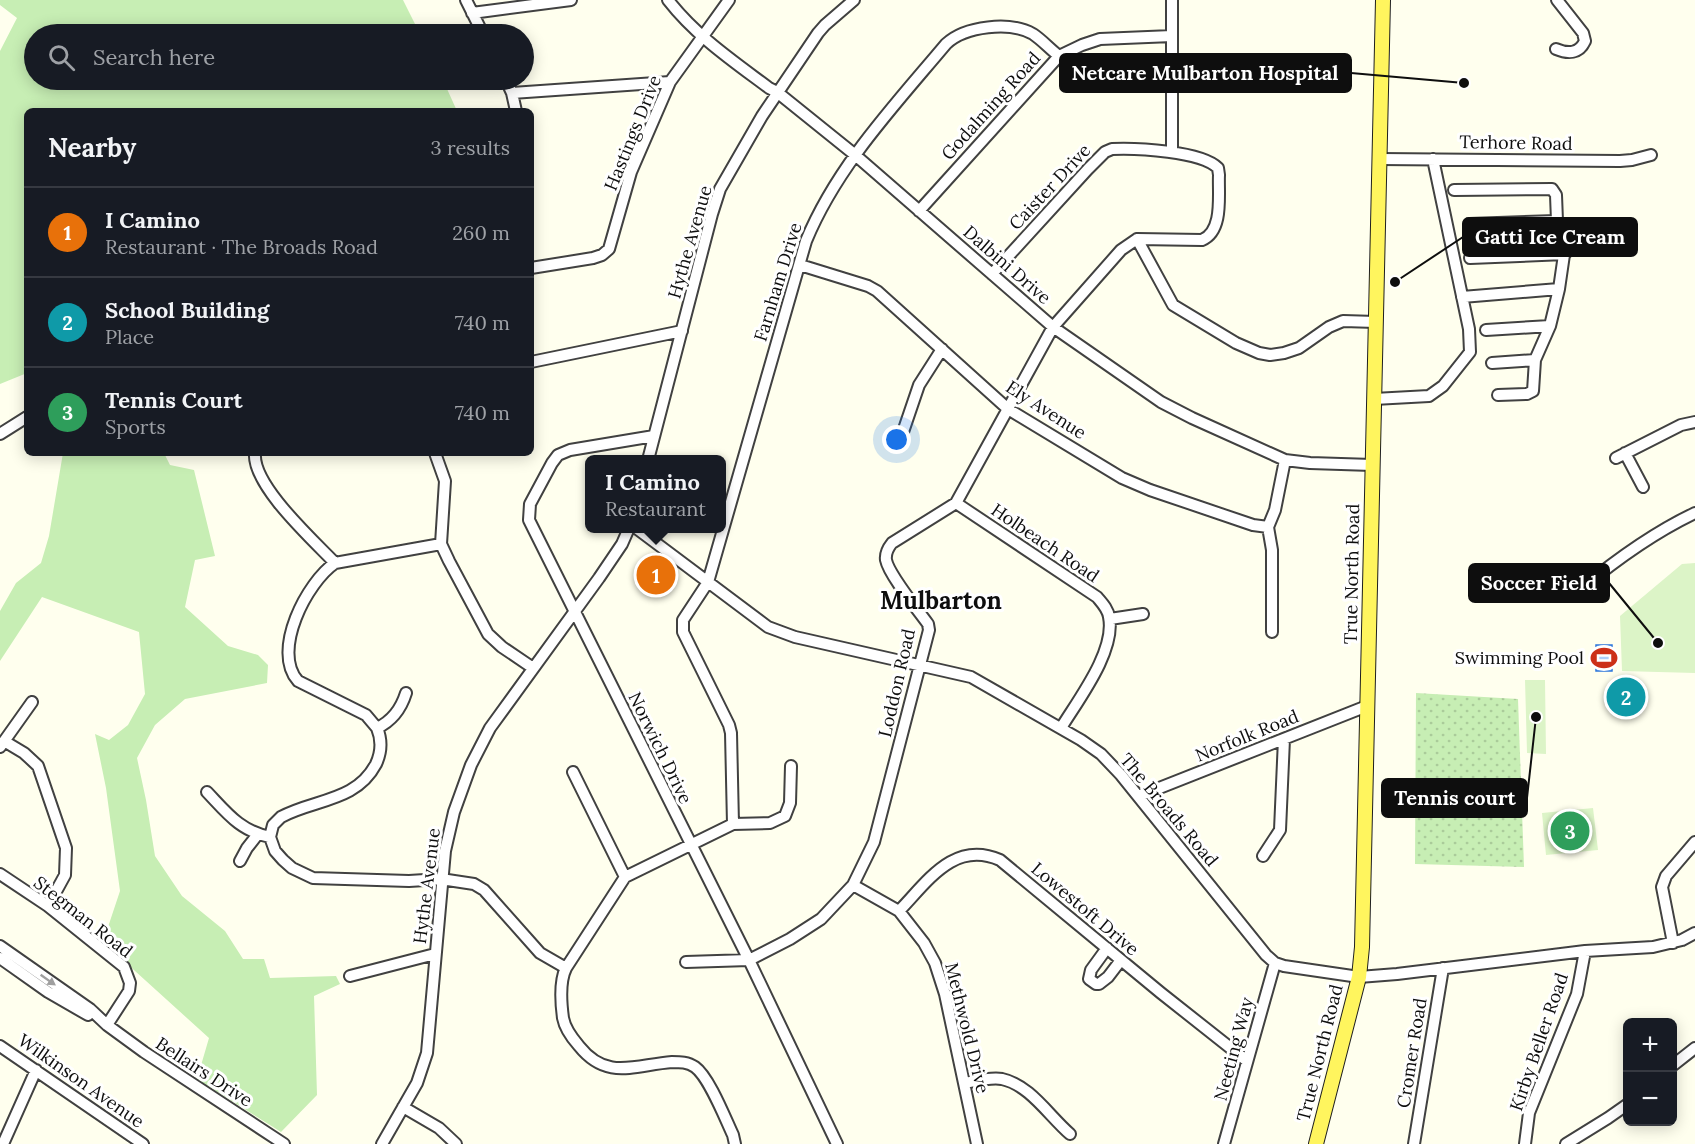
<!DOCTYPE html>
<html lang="en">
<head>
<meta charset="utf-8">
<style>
	body { margin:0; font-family:Lora,serif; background:#20242c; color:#f1f3f6 }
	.controls { position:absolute; right:18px; bottom:18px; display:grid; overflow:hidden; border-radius:9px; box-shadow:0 3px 15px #0003 }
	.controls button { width:54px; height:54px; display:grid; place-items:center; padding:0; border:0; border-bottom:2px solid #363941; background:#171b24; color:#f1f3f6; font:30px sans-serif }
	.you { position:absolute; left:897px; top:440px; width:21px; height:21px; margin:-15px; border:4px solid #fff; border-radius:50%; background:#1a73e8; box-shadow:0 0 0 9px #1a73e833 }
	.badge { display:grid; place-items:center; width:39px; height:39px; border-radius:50%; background:#2563eb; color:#fff; font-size:20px; font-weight:700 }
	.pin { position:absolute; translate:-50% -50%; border:3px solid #fff; box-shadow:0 2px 6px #0006 }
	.popup { position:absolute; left:585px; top:455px; width:141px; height:78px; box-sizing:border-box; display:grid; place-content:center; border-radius:9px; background:#171b24; filter:drop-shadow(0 2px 4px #0005); font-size:20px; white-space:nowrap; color:#9ea1a6 }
	.popup b { font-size:22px; color:#f1f3f6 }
	.popup::after { content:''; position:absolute; left:50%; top:100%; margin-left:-12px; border:12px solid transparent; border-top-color:#171b24 }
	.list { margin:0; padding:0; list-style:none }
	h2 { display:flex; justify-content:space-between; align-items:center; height:78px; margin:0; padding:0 24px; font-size:26px }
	h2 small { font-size:20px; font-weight:400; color:#9ea1a6 }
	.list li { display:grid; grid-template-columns:39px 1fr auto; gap:18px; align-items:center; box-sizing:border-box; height:90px; padding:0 24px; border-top:2px solid #363941 }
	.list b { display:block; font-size:22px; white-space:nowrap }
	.list p { margin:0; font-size:20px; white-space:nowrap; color:#9ea1a6 }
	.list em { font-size:20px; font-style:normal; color:#9ea1a6 }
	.icon { flex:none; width:33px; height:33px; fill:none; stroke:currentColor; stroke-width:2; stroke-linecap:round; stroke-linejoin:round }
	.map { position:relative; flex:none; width:1695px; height:1144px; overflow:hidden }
	.search { position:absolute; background:#171b24; box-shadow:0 3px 15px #0003; left:24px; top:24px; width:510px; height:66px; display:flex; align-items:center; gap:15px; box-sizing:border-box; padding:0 21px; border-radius:33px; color:#9ea1a6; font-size:22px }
	.panel { position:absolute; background:#171b24; box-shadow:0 3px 15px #0003; left:24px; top:108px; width:510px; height:348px; border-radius:9px }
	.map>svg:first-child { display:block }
</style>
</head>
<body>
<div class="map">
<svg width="1695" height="1144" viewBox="0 0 1695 1144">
	<defs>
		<pattern id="grass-dots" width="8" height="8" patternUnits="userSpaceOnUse" patternTransform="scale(1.5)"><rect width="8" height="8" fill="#c7eeb4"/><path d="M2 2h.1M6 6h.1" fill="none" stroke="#aacb9a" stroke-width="1.8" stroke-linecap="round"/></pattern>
	</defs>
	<rect width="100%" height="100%" fill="#ffe"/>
	<path fill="url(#grass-dots)" d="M 1416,693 L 1518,699 L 1524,867 L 1415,864 Z"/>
	<path fill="#c7eeb4" d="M 0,0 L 403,0 L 420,34 L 34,34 L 34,80 L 443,80 L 457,111 L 27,111 L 27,373 L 0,384 L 0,51 L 17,18 L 0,5 Z
		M 63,453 L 164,453 L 170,465 L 194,470 L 215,556 L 195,560 L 185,607 L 228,646 L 258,655 L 268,665 L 267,683 L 185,699 L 155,725 L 137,758 L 146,800 L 155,856 L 182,896 L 225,931 L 243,959 L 264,959 L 270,978 L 336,976 L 340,984 L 314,996 L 317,1095 L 281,1132 L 197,1079 L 209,1038 L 103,942 L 120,891 L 106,788 L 95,734 L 109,740 L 128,725 L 145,694 L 139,632 L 42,597 L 0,661 L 0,611 L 16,583 L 41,563 L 49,536 Z"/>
	<path fill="#dcf4c7" d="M 1695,563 L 1695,673 L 1622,671 L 1620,616 L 1682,564 Z
		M 1525,680 L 1545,680 L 1546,754 L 1527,753 Z
		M 1593,808 L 1598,850 L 1546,855 L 1542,813 Z"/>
	<path fill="#add0fc" stroke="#2d76da" stroke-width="1.5" d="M 1596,645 L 1612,645 L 1612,671 L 1596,671 Z"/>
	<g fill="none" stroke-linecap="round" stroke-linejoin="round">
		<g stroke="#414141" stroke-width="14">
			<path id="minor" d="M 466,0 L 483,34
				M 668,0 C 696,36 733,61 769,88 L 777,92 L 854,154 L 1053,327 L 1161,402 L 1192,418 L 1285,460 L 1310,463 L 1372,465
				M 1172,0 L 1172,152
				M 472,13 L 571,0
				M 1556,49 C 1568,54 1579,54 1585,41 L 1583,33 L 1557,0
				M 506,80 L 512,93 L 516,111
				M 512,93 L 670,82
				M 1380,159 L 1620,161 L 1632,160 L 1651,155
				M 1454,190 L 1552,189 L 1556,195 L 1557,221 L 1563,230 L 1566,241 L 1559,289 L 1550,326 L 1535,360 L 1533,391 L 1527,394 L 1498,395
				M 919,211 L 1059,56 L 1082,45 L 1100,39 L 1172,36
				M 1469,224 L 1557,221
				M 1137,239 L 1173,305 L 1236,343 L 1259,353 L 1270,355 L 1284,353 L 1299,348 L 1329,327 L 1343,321 L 1376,322
				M 1470,258 L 1565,254
				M 800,265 L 868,286 L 877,291 L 1008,409 L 1122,478 L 1150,490 L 1253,525 L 1268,527
				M 531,268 L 593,258 L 602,255 L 609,249 L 631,172 L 670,82 L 729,0
				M 1462,297 L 1559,289
				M 1486,330 L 1550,326
				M 531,362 L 682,331
				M 1492,363 L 1535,360
				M 1374,399 L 1429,396 L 1443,386 L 1470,352 L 1469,329 L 1433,159
				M 903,432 L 919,385 L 942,349
				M 0,434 L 27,417
				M 654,436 L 570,450 L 558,455 L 552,463 L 530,504 L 529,520 L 749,960 L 837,1144
				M 255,453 C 252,485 313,540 335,563
				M 435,453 L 445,481 L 441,544 L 449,561 L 488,634 L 502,647 L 533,668
				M 1625,453 L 1643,487
				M 1616,458 L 1681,425 L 1695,422
				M 648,460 L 712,214 L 720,189 L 762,116 L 818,33 L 825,25 L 854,0
				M 956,503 L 1097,597 C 1102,603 1108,609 1109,617 C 1116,651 1078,700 1061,728
				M 636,528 L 768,627 L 795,637 L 971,677 L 1081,740 L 1101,754 L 1121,775 L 1266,955 L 1275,963 L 1284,966 L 1359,977 L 1397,974 L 1585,951 L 1653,947 L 1682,940 L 1695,933
				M 1582,588 C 1617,559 1653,533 1695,513
				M 1110,619 L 1143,614
				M 1272,632 L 1272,550 L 1268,527 L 1275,510 L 1285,460
				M 377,728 L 366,715 L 298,681 C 271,651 307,582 335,563 L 441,544
				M 4,741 L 24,753 L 38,766 L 66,848 L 65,875 L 48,906
				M 0,747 L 32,702
				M 573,772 L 625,877
				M 207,792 C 227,813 240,831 270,837 L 275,851 L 283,860 L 292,868 L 313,878 L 409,881 L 441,879 L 474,884 L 484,890 L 540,953 L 566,968
				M 1139,796 L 1367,706
				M 733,824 L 731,733 L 729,725 L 683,632 L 683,620 L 708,582 L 806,241 C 837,166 894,106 946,44 C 965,26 1010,21 1033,34 C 1042,40 1050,49 1059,56
				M 270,837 L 273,825 L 281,817 C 314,799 356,802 376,764 C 382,751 382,740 377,728 C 392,721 401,709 406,693
				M 1263,856 L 1280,830 L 1284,739
				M 240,861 L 247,848 L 258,834
				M 0,874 L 48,906 L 124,967 L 130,983 L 129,991 L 107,1025
				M 853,885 L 899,911 L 924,943 L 935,963 L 945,994 L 977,1144
				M 899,911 C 928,881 954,840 1000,860 L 1161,993 L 1247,1061
				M 1673,943 L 1662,887 L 1666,876 L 1695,842
				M 0,946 L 90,1009 L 107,1025 L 144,1052 L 284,1144
				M 1107,948 L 1091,970 L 1089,979 L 1096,984 L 1099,984 L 1108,977 L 1121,960
				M 0,958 L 48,992 L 88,1015
				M 686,962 L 749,960 L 790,939 L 821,919 L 853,885 L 874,842 L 929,630 L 928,624 C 918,610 889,575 886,560 C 885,553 888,548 892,543 L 956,503 L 1053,327 L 1121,250 L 1137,239 L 1202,240 C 1224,231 1218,194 1219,175 L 1218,168 C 1201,151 1137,148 1112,149 L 1105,152 L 1088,169 L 992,274
				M 350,976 L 435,954
				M 0,1046 L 143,1144
				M 1672,1066 L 1695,1048
				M 965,1083 C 976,1081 990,1077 1002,1079 C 1030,1085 1049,1116 1070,1134
				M 403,1107 L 439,1128 L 456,1144
				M 3,1144 L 36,1070
				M 382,1144 L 417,1083 L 427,1053 L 445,851 L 454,812 L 471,765 L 490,728 L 599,578 L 622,544 L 629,528
				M 735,1144 L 733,1135 C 725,1118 709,1077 695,1067 C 688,1062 680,1062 672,1062 C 634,1065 607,1081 579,1046 C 572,1038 565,1029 563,1018 C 561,1003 559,982 566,968 L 625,877 L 733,824 L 770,823 L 785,816 L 790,803 L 791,766
				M 1224,1144 L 1275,963
				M 1414,1144 L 1443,968
				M 1525,1144 L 1529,1113 L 1577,994 L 1585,951
				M 1566,1144 L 1608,1118 L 1628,1104"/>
		</g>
		<g stroke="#1f1f1f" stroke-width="16">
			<path id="major" d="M 1316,1144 L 1359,977 L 1362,947 L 1383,0"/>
		</g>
		<use href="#minor" stroke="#fff" stroke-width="10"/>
		<use href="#major" stroke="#fff55e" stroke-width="14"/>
	</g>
	<defs><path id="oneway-solid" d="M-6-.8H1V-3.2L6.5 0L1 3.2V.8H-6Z" transform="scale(1.5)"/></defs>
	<use fill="#9f9f9f" href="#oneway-solid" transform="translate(48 980) rotate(35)"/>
	<defs>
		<g id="stadium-bare" transform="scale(2.07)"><path d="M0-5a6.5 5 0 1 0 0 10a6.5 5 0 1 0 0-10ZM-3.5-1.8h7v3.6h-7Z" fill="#cc3018" stroke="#fff" stroke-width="2.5" paint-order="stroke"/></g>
	</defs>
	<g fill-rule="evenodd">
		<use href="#stadium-bare" x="1604" y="658"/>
	</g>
	<g text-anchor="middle" stroke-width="6" stroke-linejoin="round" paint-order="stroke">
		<g font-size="18" fill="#0e0e0e" stroke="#fff">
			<text transform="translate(991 106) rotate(-48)" y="6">Godalming Road</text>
			<text transform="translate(633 133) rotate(-68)" y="6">Hastings Drive</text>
			<text transform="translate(1516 143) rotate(1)" y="6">Terhore Road</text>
			<text transform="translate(1050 187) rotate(-47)" y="6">Caister Drive</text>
			<text transform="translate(690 242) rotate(-74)" y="6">Hythe Avenue</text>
			<text transform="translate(1007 265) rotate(41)" y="6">Dalbini Drive</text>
			<text transform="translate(778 282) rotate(-73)" y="6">Farnham Drive</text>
			<text transform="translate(1046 410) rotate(33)" y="6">Ely Avenue</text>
			<text transform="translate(1045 543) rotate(34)" y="6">Holbeach Road</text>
			<text transform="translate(1352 574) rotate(-89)" y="6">True North Road</text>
			<text transform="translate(897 683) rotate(-77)" y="6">Loddon Road</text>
			<text transform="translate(1247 736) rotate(-22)" y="6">Norfolk Road</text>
			<text transform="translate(660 748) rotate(64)" y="6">Norwich Drive</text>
			<text transform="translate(1169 810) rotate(50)" y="6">The Broads Road</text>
			<text transform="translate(427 886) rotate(-83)" y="6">Hythe Avenue</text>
			<text transform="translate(1085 909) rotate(40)" y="6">Lowestoft Drive</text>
			<text transform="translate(83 917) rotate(38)" y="6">Stegman Road</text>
			<text transform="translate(967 1028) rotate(76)" y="6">Methwold Drive</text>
			<text transform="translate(1539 1042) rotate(-71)" y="6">Kirby Beller Road</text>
			<text transform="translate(1234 1049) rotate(-75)" y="6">Neeting Way</text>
			<text transform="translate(1320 1053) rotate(-76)" y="6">True North Road</text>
			<text transform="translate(1412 1053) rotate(-81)" y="6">Cromer Road</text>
			<text transform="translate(204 1072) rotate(33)" y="6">Bellairs Drive</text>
			<text transform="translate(81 1081) rotate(35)" y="6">Wilkinson Avenue</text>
		</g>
		<g font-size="18" fill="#0e0e0e" stroke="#fff" text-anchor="end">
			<text x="1584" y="664">Swimming Pool</text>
		</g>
		<g font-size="24" font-weight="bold" fill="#0e0e0e" stroke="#fff">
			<text x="941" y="609">Mulbarton</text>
		</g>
	</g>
	<path fill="none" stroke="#0e0e0e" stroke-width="2" d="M1464 83L1351 73M1395 282L1463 237M1658 643L1609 583M1536 717L1527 798"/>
	<g fill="#0e0e0e" stroke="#fff" stroke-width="2">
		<circle cx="1464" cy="83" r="6"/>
		<circle cx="1395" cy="282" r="6"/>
		<circle cx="1658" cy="643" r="6"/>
		<circle cx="1536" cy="717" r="6"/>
	</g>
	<g fill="#0e0e0e" stroke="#0e0e0e" stroke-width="2">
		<rect x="1060" y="54" width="291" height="38" rx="6"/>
		<rect x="1463" y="218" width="174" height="38" rx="6"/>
		<rect x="1469" y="564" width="140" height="38" rx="6"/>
		<rect x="1382" y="779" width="145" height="38" rx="6"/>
	</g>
	<g font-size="20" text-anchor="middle" font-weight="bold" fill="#fff">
		<text x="1205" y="80">Netcare Mulbarton Hospital</text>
		<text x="1550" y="244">Gatti Ice Cream</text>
		<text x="1539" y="590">Soccer Field</text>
		<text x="1455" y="805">Tennis court</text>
	</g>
</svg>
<div class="controls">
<button>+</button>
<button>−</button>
</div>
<div class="you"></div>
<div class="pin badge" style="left:656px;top:575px;background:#e8710a">1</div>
<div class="popup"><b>I Camino</b>Restaurant</div>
<div class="pin badge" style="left:1626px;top:697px;background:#0f9aa8">2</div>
<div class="pin badge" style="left:1570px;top:831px;background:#2e9e5b">3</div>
<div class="search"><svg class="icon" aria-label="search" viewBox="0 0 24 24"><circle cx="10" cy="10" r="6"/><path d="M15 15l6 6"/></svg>Search here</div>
<section class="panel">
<h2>Nearby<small>3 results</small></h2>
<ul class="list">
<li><span class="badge" style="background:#e8710a">1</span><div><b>I Camino</b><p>Restaurant · The Broads Road</p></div><em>260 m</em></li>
<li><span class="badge" style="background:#0f9aa8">2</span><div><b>School Building</b><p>Place</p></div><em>740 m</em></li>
<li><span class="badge" style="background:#2e9e5b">3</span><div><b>Tennis Court</b><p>Sports</p></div><em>740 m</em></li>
</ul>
</section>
</div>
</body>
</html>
